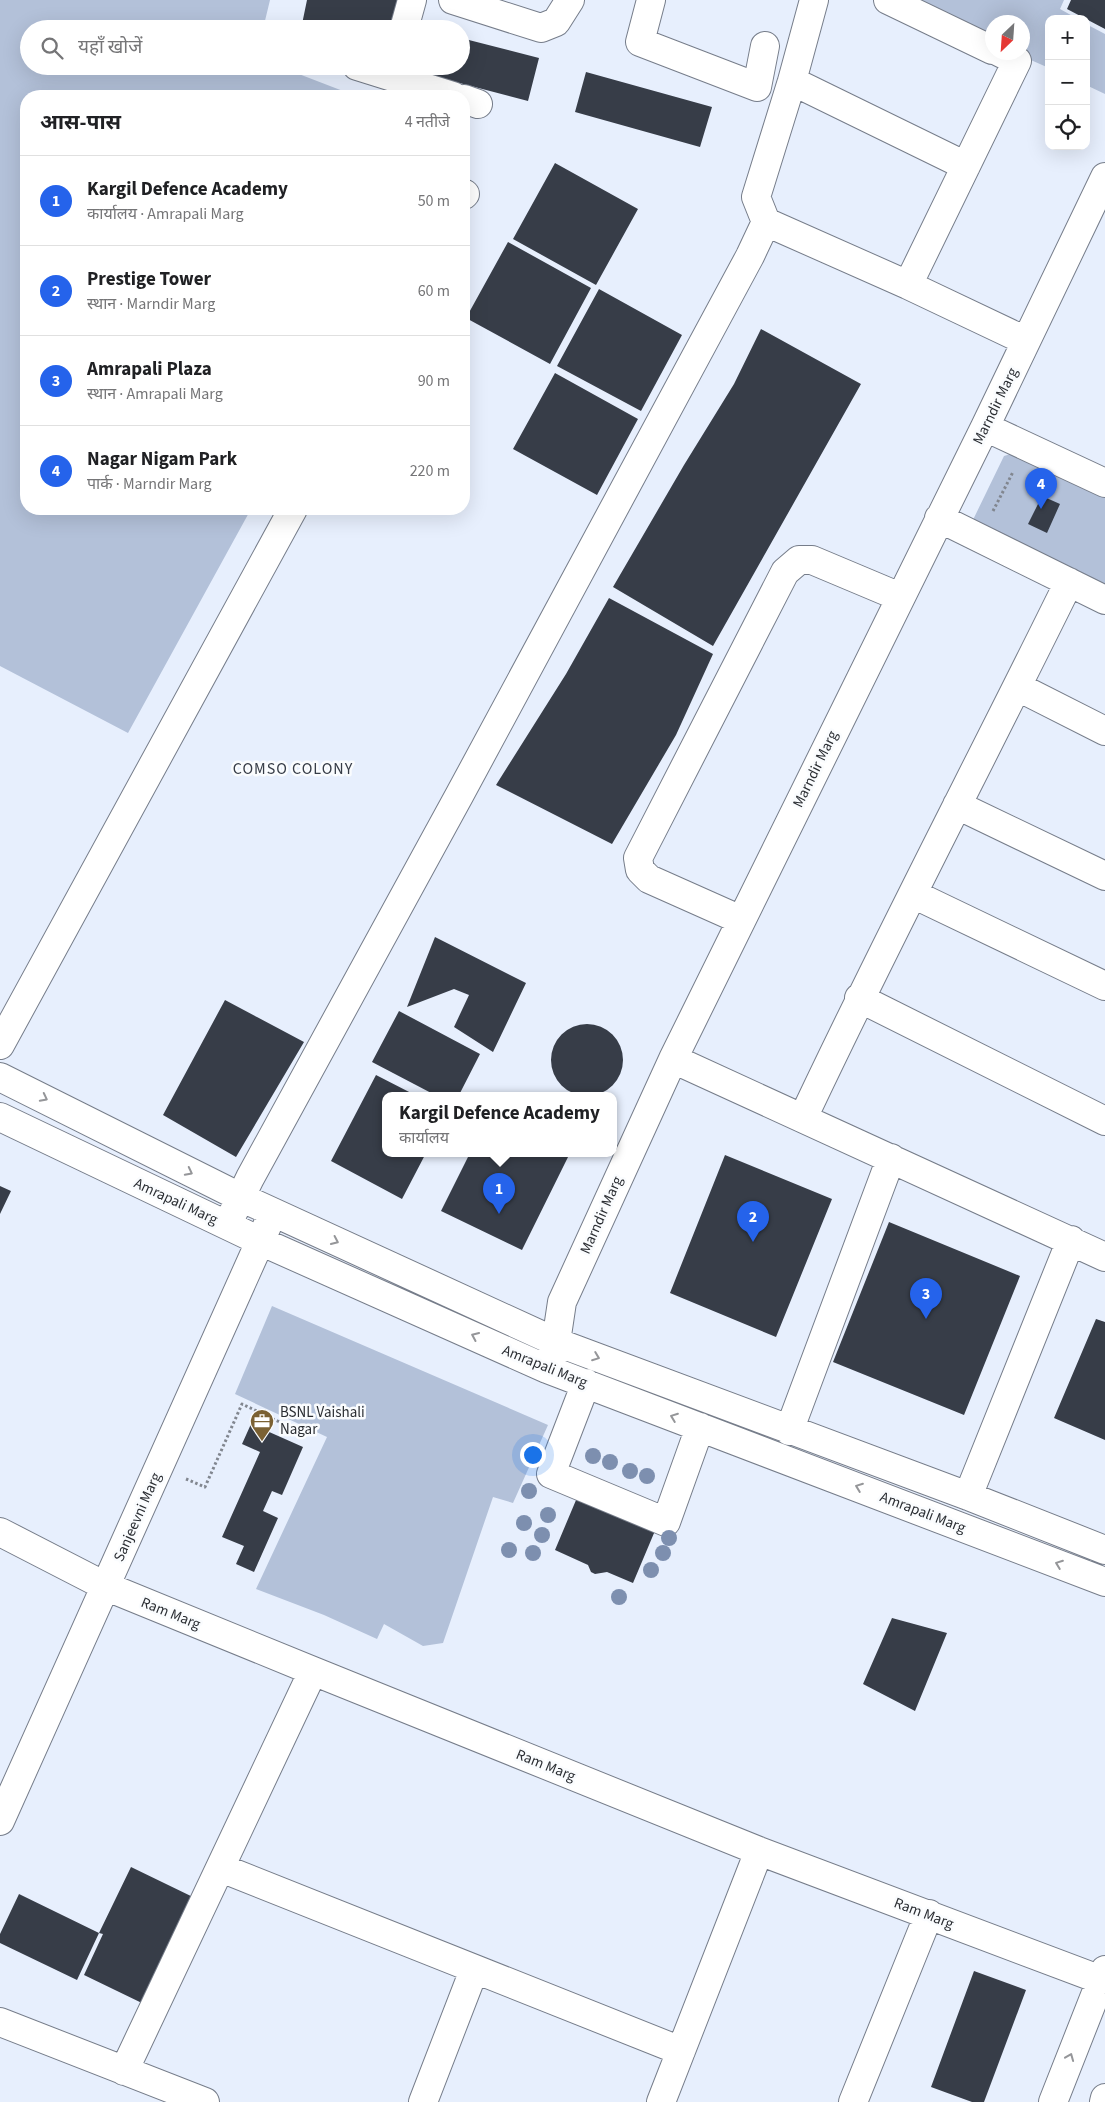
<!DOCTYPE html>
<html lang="hi">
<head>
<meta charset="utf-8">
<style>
	body { margin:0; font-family:"Source Sans 3","Noto Sans Devanagari",sans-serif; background:#f6f6f6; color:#202124 }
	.controls { position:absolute; right:15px; top:15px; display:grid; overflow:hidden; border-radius:10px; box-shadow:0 5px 20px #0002 }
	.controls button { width:45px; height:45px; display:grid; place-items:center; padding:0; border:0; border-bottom:1px solid #e0e0e0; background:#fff; color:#202124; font:25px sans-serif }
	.compass { position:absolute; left:985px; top:15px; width:45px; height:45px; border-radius:50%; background:#fff; box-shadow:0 5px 20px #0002; rotate:205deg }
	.you { position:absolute; left:532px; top:1454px; width:18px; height:18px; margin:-12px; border:4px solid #fff; border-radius:50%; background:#1a73e8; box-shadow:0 0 0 8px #1a73e833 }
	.badge { display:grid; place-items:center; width:32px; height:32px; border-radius:50%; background:#2563eb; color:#fff; font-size:16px; font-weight:700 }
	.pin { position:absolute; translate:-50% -41px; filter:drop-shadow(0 1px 2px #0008) }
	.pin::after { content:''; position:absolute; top:26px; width:18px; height:15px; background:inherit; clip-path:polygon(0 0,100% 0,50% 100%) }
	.popup { position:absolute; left:382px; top:1092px; width:235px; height:65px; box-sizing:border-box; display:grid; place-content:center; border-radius:10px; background:#fff; filter:drop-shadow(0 1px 4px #0005); font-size:16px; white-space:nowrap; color:#757577 }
	.popup b { font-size:19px; color:#202124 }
	.popup::after { content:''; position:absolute; left:50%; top:100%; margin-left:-10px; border:10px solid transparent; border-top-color:#fff }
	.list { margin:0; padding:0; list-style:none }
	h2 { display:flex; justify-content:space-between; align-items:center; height:65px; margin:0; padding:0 20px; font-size:21px }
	h2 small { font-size:16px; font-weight:400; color:#757577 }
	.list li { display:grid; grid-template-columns:32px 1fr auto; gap:15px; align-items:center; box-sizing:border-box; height:90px; padding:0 20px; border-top:1px solid #e0e0e0 }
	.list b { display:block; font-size:19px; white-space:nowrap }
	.list p { margin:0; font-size:16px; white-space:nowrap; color:#757577 }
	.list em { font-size:16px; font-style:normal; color:#757577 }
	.icon { flex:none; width:28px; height:28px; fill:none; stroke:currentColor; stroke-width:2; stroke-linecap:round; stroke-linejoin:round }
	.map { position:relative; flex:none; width:1105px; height:2102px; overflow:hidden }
	.search { position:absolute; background:#fff; box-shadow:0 5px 20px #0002; left:20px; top:20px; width:450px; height:55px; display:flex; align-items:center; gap:12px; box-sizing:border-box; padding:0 18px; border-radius:28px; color:#757577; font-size:19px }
	.panel { position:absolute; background:#fff; box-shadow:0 5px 20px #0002; left:20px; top:90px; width:450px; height:425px; border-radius:20px }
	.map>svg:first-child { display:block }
</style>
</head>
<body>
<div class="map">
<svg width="1105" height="2102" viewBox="0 0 1105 2102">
	<rect width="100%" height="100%" fill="#e7effd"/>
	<path fill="#b3c1d9" d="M 0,0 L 270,0 L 263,29 L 29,29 L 29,66 L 278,66 L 356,96 L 26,96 L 26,509 L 251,509 L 128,733 L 0,666 Z
		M 901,0 L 1064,0 L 1060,9 L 1078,19 L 1049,19 L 1049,68 L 1015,53 L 1022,52 L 1022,22 L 992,22 L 992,42 Z
		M 1086,24 L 1105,34 L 1105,94 L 1086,85 Z
		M 1017,452 L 1105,494 L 1105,589 L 971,524 L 1004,456 Z
		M 272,1306 L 548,1425 L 513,1503 L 493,1497 L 443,1643 L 423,1646 L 384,1624 L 377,1639 L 324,1615 L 256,1589 L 327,1437 L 235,1394 Z"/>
	<path fill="#373d48" d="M 307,0 L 401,0 L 394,29 L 301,29 Z
		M 1071,0 L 1105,0 L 1105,29 L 1067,9 Z
		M 461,38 L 539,58 L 528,101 L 410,70 L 411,66 L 461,66 Z
		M 586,72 L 712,107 L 700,147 L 575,112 Z
		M 555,163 L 638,209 L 596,285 L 513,239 Z
		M 508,242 L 591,288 L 550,364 L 466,318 Z
		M 599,289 L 682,335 L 641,411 L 557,366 Z
		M 761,329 L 861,384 L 713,646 L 613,587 L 684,465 L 734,384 Z
		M 555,373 L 638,419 L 597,495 L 513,449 Z
		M 1042,496 L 1060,504 L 1047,533 L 1028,524 Z
		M 609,598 L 713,654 L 676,735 L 612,844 L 496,785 L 566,674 Z
		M 435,937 L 526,983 L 493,1052 L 454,1027 L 469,995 L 454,989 L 407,1007 Z
		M 225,1000 L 304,1042 L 236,1157 L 163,1115 Z
		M 399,1011 L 480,1054 L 459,1095 L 435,1095 L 372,1062 Z
		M551 1060a36 36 0 1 1 72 0a36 36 0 1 1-72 0Z
		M 376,1075 L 415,1095 L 385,1095 L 385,1153 L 426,1153 L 402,1199 L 331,1161 Z
		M 470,1153 L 570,1153 L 522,1250 L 441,1211 Z
		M 725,1155 L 832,1199 L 776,1337 L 670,1293 Z
		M 0,1186 L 11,1191 L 0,1214 Z
		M 889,1222 L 1020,1276 L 964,1415 L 833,1362 Z
		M 1096,1319 L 1105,1322 L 1105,1440 L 1054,1418 Z
		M 251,1424 L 303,1447 L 282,1495 L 272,1491 L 263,1511 L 278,1518 L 254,1572 L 236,1564 L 244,1546 L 222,1537 L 260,1452 L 242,1444 Z
		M 579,1493 L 657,1526 L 633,1583 L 607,1572 L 595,1574 L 591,1572 L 588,1565 L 555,1550 Z
		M 892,1618 L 947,1633 L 915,1711 L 863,1684 Z
		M 131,1867 L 197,1899 L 146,2005 L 84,1975 L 103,1934 L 99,1933 Z
		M 19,1894 L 99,1933 L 77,1980 L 0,1943 L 0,1934 Z
		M 974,1971 L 1026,1990 L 984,2102 L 972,2102 L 931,2087 Z"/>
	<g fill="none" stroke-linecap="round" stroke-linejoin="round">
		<g stroke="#767d8a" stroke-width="30">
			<path id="minor" d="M 453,0 L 541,28 L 556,22 L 570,0
				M 651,0 L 640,42 L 757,87 L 765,46
				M 814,0 L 792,81 L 756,197 L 766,222 L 908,285 L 1026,341
				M 888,0 L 992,50
				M 404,29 L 412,0
				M 357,66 L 453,96
				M 792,81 L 966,166
				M 464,99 L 478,104
				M 464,195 L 465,194
				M 908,285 L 1017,61 L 999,52
				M 985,427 L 1105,483
				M 939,518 L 1105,600
				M 1018,687 L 1105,731
				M 957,805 L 1105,876
				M 913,894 L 1105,986
				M 741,920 L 649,879 L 640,870 L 638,858 L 785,572 L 799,560 L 812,560 L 900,597
				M 859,998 L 1105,1121
				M 0,1045 L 293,509
				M 673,1059 L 1105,1257
				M 0,1077 L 240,1197 L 556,1342 L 968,1496 L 1105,1550
				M 0,1117 L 260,1241 L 547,1369 L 1105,1582
				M 803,1118 C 888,937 981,761 1069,582
				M 233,1213 L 250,1178 L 460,794 L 750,256 L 766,222
				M 547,1369 L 556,1342 L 562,1302 L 673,1059 L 985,427 L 1105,177
				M 586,1383 L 551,1474 L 666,1522 L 700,1427
				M 789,1431 L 891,1158
				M 968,1496 L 1071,1240
				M 0,1532 L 105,1586 L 313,1671 L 759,1851 L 1101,1980
				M 0,1821 L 267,1226
				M 221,1868 L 681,2051
				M 0,2022 L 205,2102
				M 124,2071 L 313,1671
				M 423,2102 L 474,1970
				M 661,2102 L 759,1851
				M 853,2102 L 929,1914
				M 1053,2102 L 1105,1970
				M 1104,2102 L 1105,2098"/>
		</g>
		<path stroke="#81868f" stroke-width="3" stroke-dasharray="2.5 2.5" stroke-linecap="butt" d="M 993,511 L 1013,472
			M 186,1479 L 205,1487 L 242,1404 L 292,1428"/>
		<use href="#minor" stroke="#fff" stroke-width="28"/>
	</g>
	<g fill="#7d8faf">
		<circle cx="593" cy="1456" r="8"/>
		<circle cx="610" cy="1462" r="8"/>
		<circle cx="630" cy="1471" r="8"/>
		<circle cx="647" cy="1476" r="8"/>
		<circle cx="529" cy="1491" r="8"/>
		<circle cx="548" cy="1515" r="8"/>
		<circle cx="524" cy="1523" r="8"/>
		<circle cx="542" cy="1535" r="8"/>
		<circle cx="669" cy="1538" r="8"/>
		<circle cx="509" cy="1550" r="8"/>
		<circle cx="533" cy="1553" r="8"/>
		<circle cx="663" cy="1553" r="8"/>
		<circle cx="651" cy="1570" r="8"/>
		<circle cx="619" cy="1597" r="8"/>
	</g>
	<defs><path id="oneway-chevron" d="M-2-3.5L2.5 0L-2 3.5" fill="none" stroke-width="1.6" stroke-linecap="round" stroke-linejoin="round" transform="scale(1.25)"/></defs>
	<g stroke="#959699">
		<use href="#oneway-chevron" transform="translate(44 1098) rotate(27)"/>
		<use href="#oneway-chevron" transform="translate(189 1172) rotate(27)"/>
		<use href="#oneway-chevron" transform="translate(335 1241) rotate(25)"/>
		<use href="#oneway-chevron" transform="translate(475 1336) rotate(-156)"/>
		<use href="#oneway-chevron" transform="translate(596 1357) rotate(21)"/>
		<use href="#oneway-chevron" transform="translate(674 1417) rotate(-159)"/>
		<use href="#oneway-chevron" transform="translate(859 1487) rotate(-159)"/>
		<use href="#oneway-chevron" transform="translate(1059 1564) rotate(-159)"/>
		<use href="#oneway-chevron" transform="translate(1070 2057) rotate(-68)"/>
	</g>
	<defs>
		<g id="office-pin" transform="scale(1.25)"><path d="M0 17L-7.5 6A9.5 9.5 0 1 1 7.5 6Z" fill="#7b6133" stroke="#fafcfe"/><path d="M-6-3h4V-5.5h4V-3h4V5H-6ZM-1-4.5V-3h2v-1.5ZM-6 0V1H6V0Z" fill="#fff"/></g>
	</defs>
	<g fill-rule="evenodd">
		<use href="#office-pin" x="262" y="1421"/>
	</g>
	<g text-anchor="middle" stroke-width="5" stroke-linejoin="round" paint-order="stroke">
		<g font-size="15" fill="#2b2e33" stroke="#fafcfe">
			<text transform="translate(995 406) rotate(-64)" y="5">Marndir Marg</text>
			<text transform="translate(815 769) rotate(-64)" y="5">Marndir Marg</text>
			<text transform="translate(176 1201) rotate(25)" y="5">Amrapali Marg</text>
			<text transform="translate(601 1215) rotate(-66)" y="5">Marndir Marg</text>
			<text transform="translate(545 1366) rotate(22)" y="5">Amrapali Marg</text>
			<text transform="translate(923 1512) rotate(21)" y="5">Amrapali Marg</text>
			<text transform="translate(137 1517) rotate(-66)" y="5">Sanjeevni Marg</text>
			<text transform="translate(171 1613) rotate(22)" y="5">Ram Marg</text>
			<text transform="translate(546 1765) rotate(22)" y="5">Ram Marg</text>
			<text transform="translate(924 1913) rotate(21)" y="5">Ram Marg</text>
		</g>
		<g font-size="15" fill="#2b2e33" stroke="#fafcfe" text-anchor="start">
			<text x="280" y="1417">BSNL Vaishali<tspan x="280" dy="17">Nagar</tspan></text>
		</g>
		<g font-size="16" letter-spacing="1" fill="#363c47" stroke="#fafcfe">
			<text x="293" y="774">COMSO COLONY</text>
		</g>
	</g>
</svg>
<div class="controls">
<button>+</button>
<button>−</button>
<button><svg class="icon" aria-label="locate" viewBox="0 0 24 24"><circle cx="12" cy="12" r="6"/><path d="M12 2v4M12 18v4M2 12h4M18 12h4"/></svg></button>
</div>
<svg class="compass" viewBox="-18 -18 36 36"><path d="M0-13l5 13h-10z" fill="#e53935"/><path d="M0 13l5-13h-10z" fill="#757577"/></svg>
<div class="you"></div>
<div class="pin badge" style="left:499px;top:1214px">1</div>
<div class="popup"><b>Kargil Defence Academy</b>कार्यालय</div>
<div class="pin badge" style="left:753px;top:1242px">2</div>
<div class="pin badge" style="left:926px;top:1319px">3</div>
<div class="pin badge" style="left:1041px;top:509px">4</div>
<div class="search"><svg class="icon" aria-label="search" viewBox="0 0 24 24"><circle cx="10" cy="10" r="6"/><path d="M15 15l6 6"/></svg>यहाँ खोजें</div>
<section class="panel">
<h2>आस-पास<small>4 नतीजे</small></h2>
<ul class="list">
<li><span class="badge">1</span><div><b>Kargil Defence Academy</b><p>कार्यालय · Amrapali Marg</p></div><em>50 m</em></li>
<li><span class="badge">2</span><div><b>Prestige Tower</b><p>स्थान · Marndir Marg</p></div><em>60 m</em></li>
<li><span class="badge">3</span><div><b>Amrapali Plaza</b><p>स्थान · Amrapali Marg</p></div><em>90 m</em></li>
<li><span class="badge">4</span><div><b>Nagar Nigam Park</b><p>पार्क · Marndir Marg</p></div><em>220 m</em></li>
</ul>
</section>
</div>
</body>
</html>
